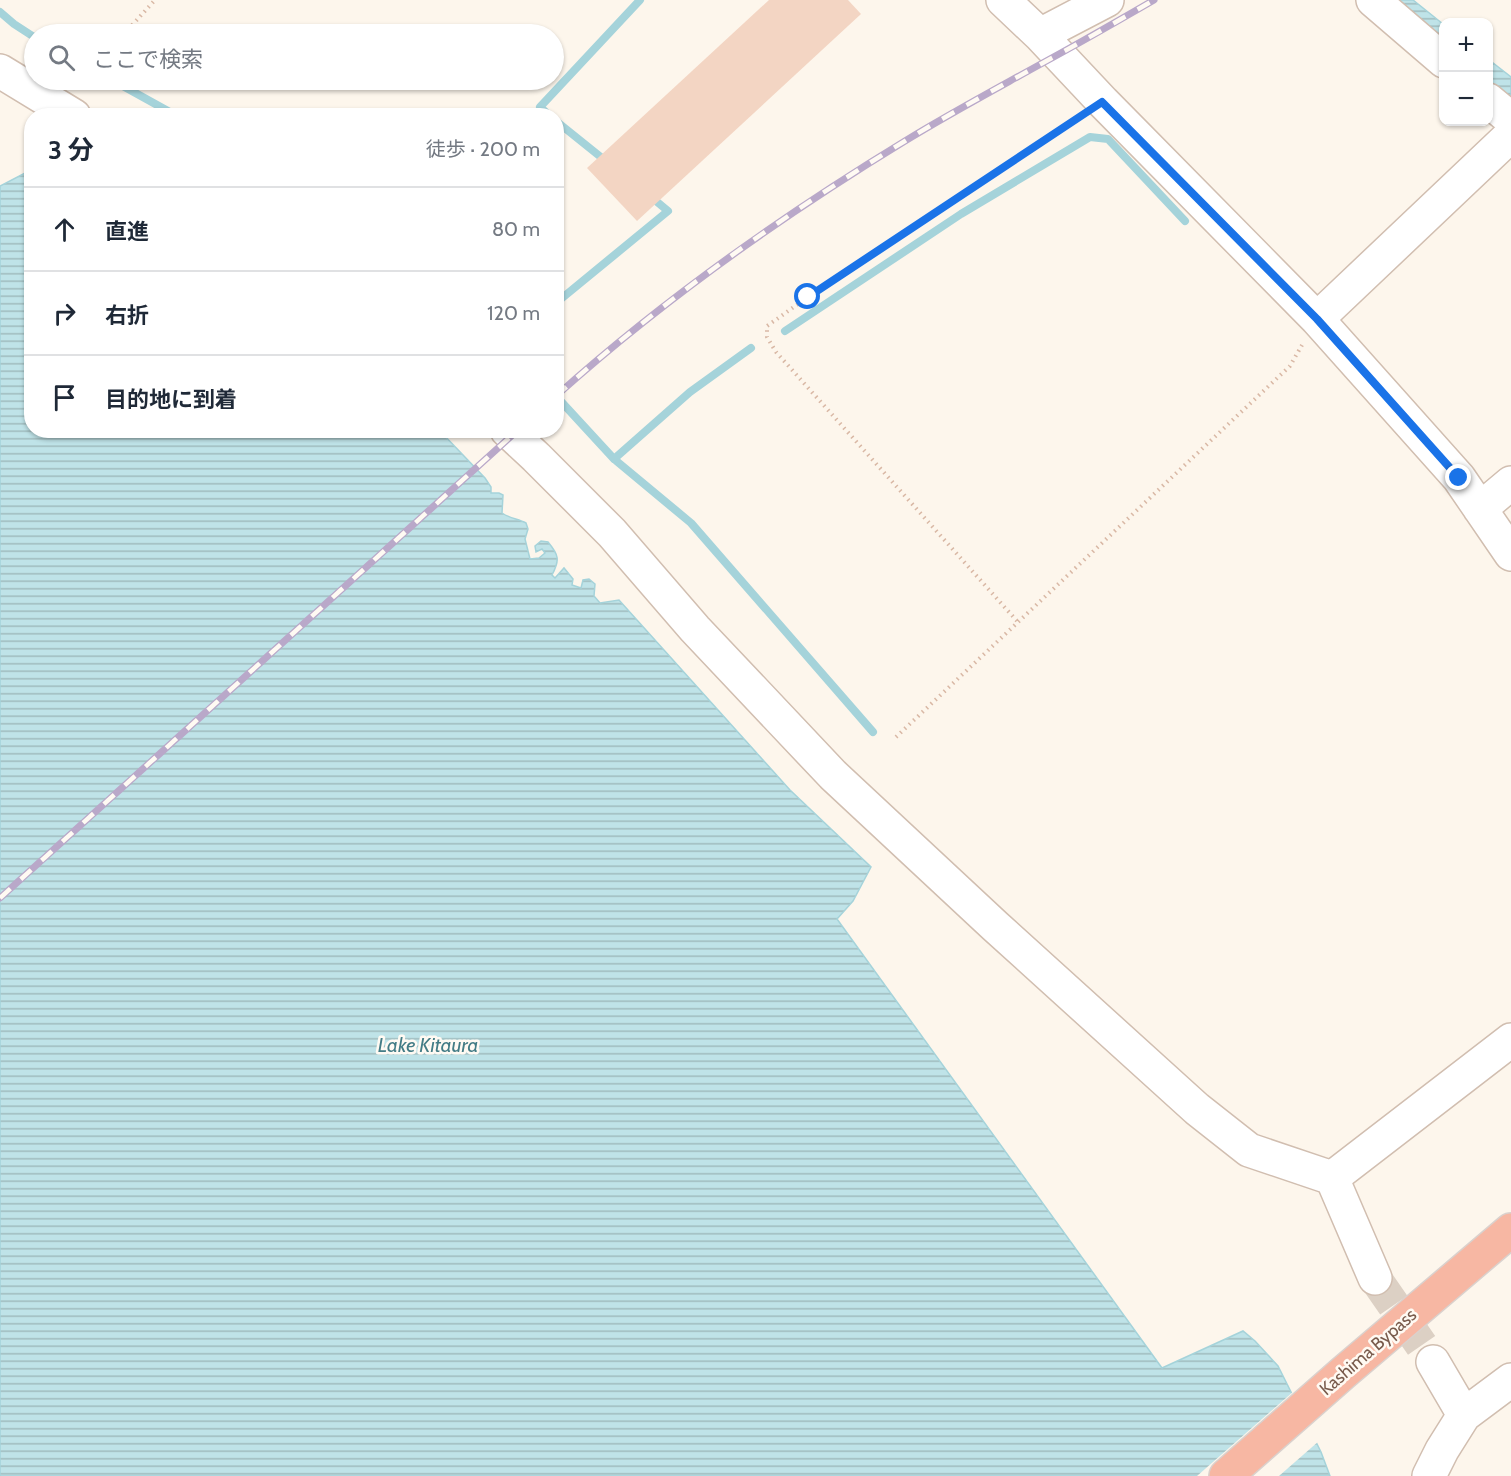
<!DOCTYPE html>
<html lang="ja">
<head>
<meta charset="utf-8">
<style>
	body { margin:0; font-family:Cabin,"Noto Sans JP",sans-serif; background:#f2f2f3; color:#1f2937 }
	.controls { position:absolute; right:18px; top:18px; display:grid; overflow:hidden; border-radius:12px; box-shadow:0 2px 4px #0004 }
	.controls button { width:54px; height:54px; display:grid; place-items:center; padding:0; border:0; border-bottom:2px solid #e0e1e3; background:#fff; color:#1f2937; font:30px sans-serif }
	.stop { position:absolute; width:18px; height:18px; margin:-14px; border:4px solid #1a73e8; border-radius:50%; background:#fff }
	.stop.end { background:#1a73e8; border-color:#fff; box-shadow:0 2px 6px #0008 }
	.list { margin:0; padding:0; list-style:none }
	h2 { display:flex; justify-content:space-between; align-items:center; height:78px; margin:0; padding:0 24px; font-size:26px }
	h2 small { font-size:20px; font-weight:400; color:#747a83 }
	.list li { display:grid; grid-template-columns:39px 1fr auto; gap:18px; align-items:center; box-sizing:border-box; height:84px; padding:0 24px; border-top:2px solid #e0e1e3 }
	.list b { display:block; font-size:22px; white-space:nowrap }
	.list em { font-size:20px; font-style:normal; color:#747a83 }
	.icon { flex:none; width:33px; height:33px; fill:none; stroke:currentColor; stroke-width:2; stroke-linecap:round; stroke-linejoin:round }
	.map { position:relative; flex:none; width:1511px; height:1476px; overflow:hidden }
	.search { position:absolute; background:#fff; box-shadow:0 2px 4px #0004; left:24px; top:24px; width:540px; height:66px; display:flex; align-items:center; gap:15px; box-sizing:border-box; padding:0 21px; border-radius:33px; color:#747a83; font-size:22px }
	.panel { position:absolute; background:#fff; box-shadow:0 2px 4px #0004; left:24px; top:108px; width:540px; height:330px; border-radius:24px }
	.map>svg:first-child { display:block }
</style>
</head>
<body>
<div class="map">
<svg width="1511" height="1476" viewBox="0 0 1511 1476">
	<defs>
		<pattern id="water-rules" width="6" height="5" patternUnits="userSpaceOnUse" patternTransform="scale(1.5)"><rect width="6" height="5" fill="#bfe3e8"/><path d="M0 2.5h6" fill="none" stroke="#a0bbbe"/></pattern>
	</defs>
	<rect width="100%" height="100%" fill="#fdf6ec"/>
	<path fill="url(#water-rules)" stroke="#a5d3da" stroke-width="1.5" d="M 1385,0 L 1413,0 L 1443,24 L 1443,48 Z
		M 1488,59 L 1511,77 L 1511,101 L 1489,83 Z
		M 27,172 L 31,172 L 32,430 L 440,431 L 485,478 L 491,487 L 491,493 L 499,493 L 503,495 L 502,513 C 509,518 518,519 526,523 L 528,529 L 525,539 L 530,559 L 539,558 L 545,553 L 542,549 L 536,552 L 535,546 L 541,541 L 548,542 C 559,555 560,560 552,575 L 555,578 L 564,568 L 573,579 L 572,585 L 581,588 L 583,580 L 589,579 L 595,584 L 594,596 L 600,603 L 619,600 L 790,790 L 871,867 L 853,901 L 837,919 L 1162,1368 L 1243,1331 L 1255,1341 L 1278,1366 L 1321,1452 L 1330,1476 L 0,1476 L 0,186 Z"/>
	<path fill="#fdf6ec" d="M 1294,1391 L 1319,1441 L 1279,1476 L 1197,1476 Z"/>
	<g fill="none" stroke-linecap="round" stroke-linejoin="round">
		<path stroke="#a5d3da" stroke-width="8" d="M 0,12 L 14,24 L 34,37
			M 112,80 L 177,116
			M 550,116 L 540,107 L 640,0
			M 556,121 L 607,162
			M 556,303 L 668,211 L 650,196
			M 785,331 L 961,214 L 1090,137 L 1108,139 L 1185,221
			M 556,396 L 614,459 L 691,523 L 873,732
			M 614,459 L 690,392 L 751,348"/>
	</g>
	<path fill="#f3d5c3" d="M 769,0 L 848,0 L 861,14 L 637,221 L 587,168 Z"/>
	<g fill="none" stroke-linecap="round" stroke-linejoin="round">
		<path stroke="#dcd0c4" stroke-width="33" stroke-dasharray="33 16" stroke-linecap="butt" d="M 1375,1278 L 1433,1362"/>
		<g stroke="#d1beb0" stroke-width="36">
			<path id="minor" d="M 1003,0 L 1040,35 L 1103,102 L 1317,319 L 1459,478 L 1511,554
				M 1373,0 L 1444,61
				M 1040,35 L 1107,0
				M 0,71 L 74,116
				M 1488,100 L 1511,119
				M 1317,319 L 1511,135
				M 507,430 L 536,457 L 612,533 L 695,629 L 833,775 L 995,926 L 1197,1109 L 1249,1150 L 1332,1178 L 1511,1040
				M 1480,509 L 1511,483
				M 1332,1178 L 1375,1278
				M 1433,1362 L 1464,1415
				M 1429,1476 L 1442,1450 L 1464,1415 L 1511,1380"/>
		</g>
		<g stroke="#dad1cd" stroke-width="36">
			<path id="highway" d="M 1226,1476 L 1343,1373 L 1511,1230"/>
		</g>
		<path stroke="#d9b8a5" stroke-width="4" stroke-dasharray="1.5 4.5" stroke-linecap="butt" d="M 124,34 L 155,0
			M 1017,621 L 776,352 L 767,337 L 767,326 L 808,297 L 1078,118
			M 896,737 L 1290,366 L 1302,345"/>
		<use href="#minor" stroke="#fff" stroke-width="33"/>
		<use href="#highway" stroke="#f7b7a3" stroke-width="33"/>
		<g stroke="#b9a8c9" stroke-width="7">
			<path id="rail" d="M 556,396 C 663,300 782,216 905,141 C 949,114 994,90 1039,65 C 1078,44 1116,22 1154,0
				M 0,898 L 518,430"/>
		</g>
		<use href="#rail" stroke="#fffaf3" stroke-width="4.5" stroke-dasharray="14" stroke-linecap="butt"/>
	</g>
	<g fill="none" stroke-linecap="round" stroke-linejoin="round">
		<path stroke="#1a73e8" stroke-width="8" d="M 808,297 L 1102,102 L 1317,319 L 1459,478"/>
	</g>
	<g text-anchor="middle" stroke-width="5" stroke-linejoin="round" paint-order="stroke">
		<g font-size="18" fill="#7a5c4d" stroke="#fffaf3">
			<text transform="translate(1368 1352) rotate(-41)" y="6">Kashima Bypass</text>
		</g>
		<g font-size="20" font-style="italic" fill="#437c86" stroke="#fffaf3">
			<text x="428" y="1052">Lake Kitaura</text>
		</g>
	</g>
</svg>
<div class="controls">
<button>+</button>
<button>−</button>
</div>
<div class="stop" style="left:808px;top:297px"></div>
<div class="stop end" style="left:1459px;top:478px"></div>
<div class="search"><svg class="icon" aria-label="search" viewBox="0 0 24 24"><circle cx="10" cy="10" r="6"/><path d="M15 15l6 6"/></svg>ここで検索</div>
<section class="panel">
<h2>3 分<small>徒歩 · 200 m</small></h2>
<ul class="list">
<li><svg class="icon" aria-label="ahead" viewBox="0 0 24 24"><path d="M12 20V5M6 11l6-6 6 6"/></svg><div><b>直進</b></div><em>80 m</em></li>
<li><svg class="icon" aria-label="right" viewBox="0 0 24 24"><path d="M7 20v-9h11M14 6l5 5-5 5"/></svg><div><b>右折</b></div><em>120 m</em></li>
<li><svg class="icon" aria-label="arrive" viewBox="0 0 24 24"><path d="M6 21V4h12l-3 4 3 4H6"/></svg><div><b>目的地に到着</b></div></li>
</ul>
</section>
</div>
</body>
</html>
